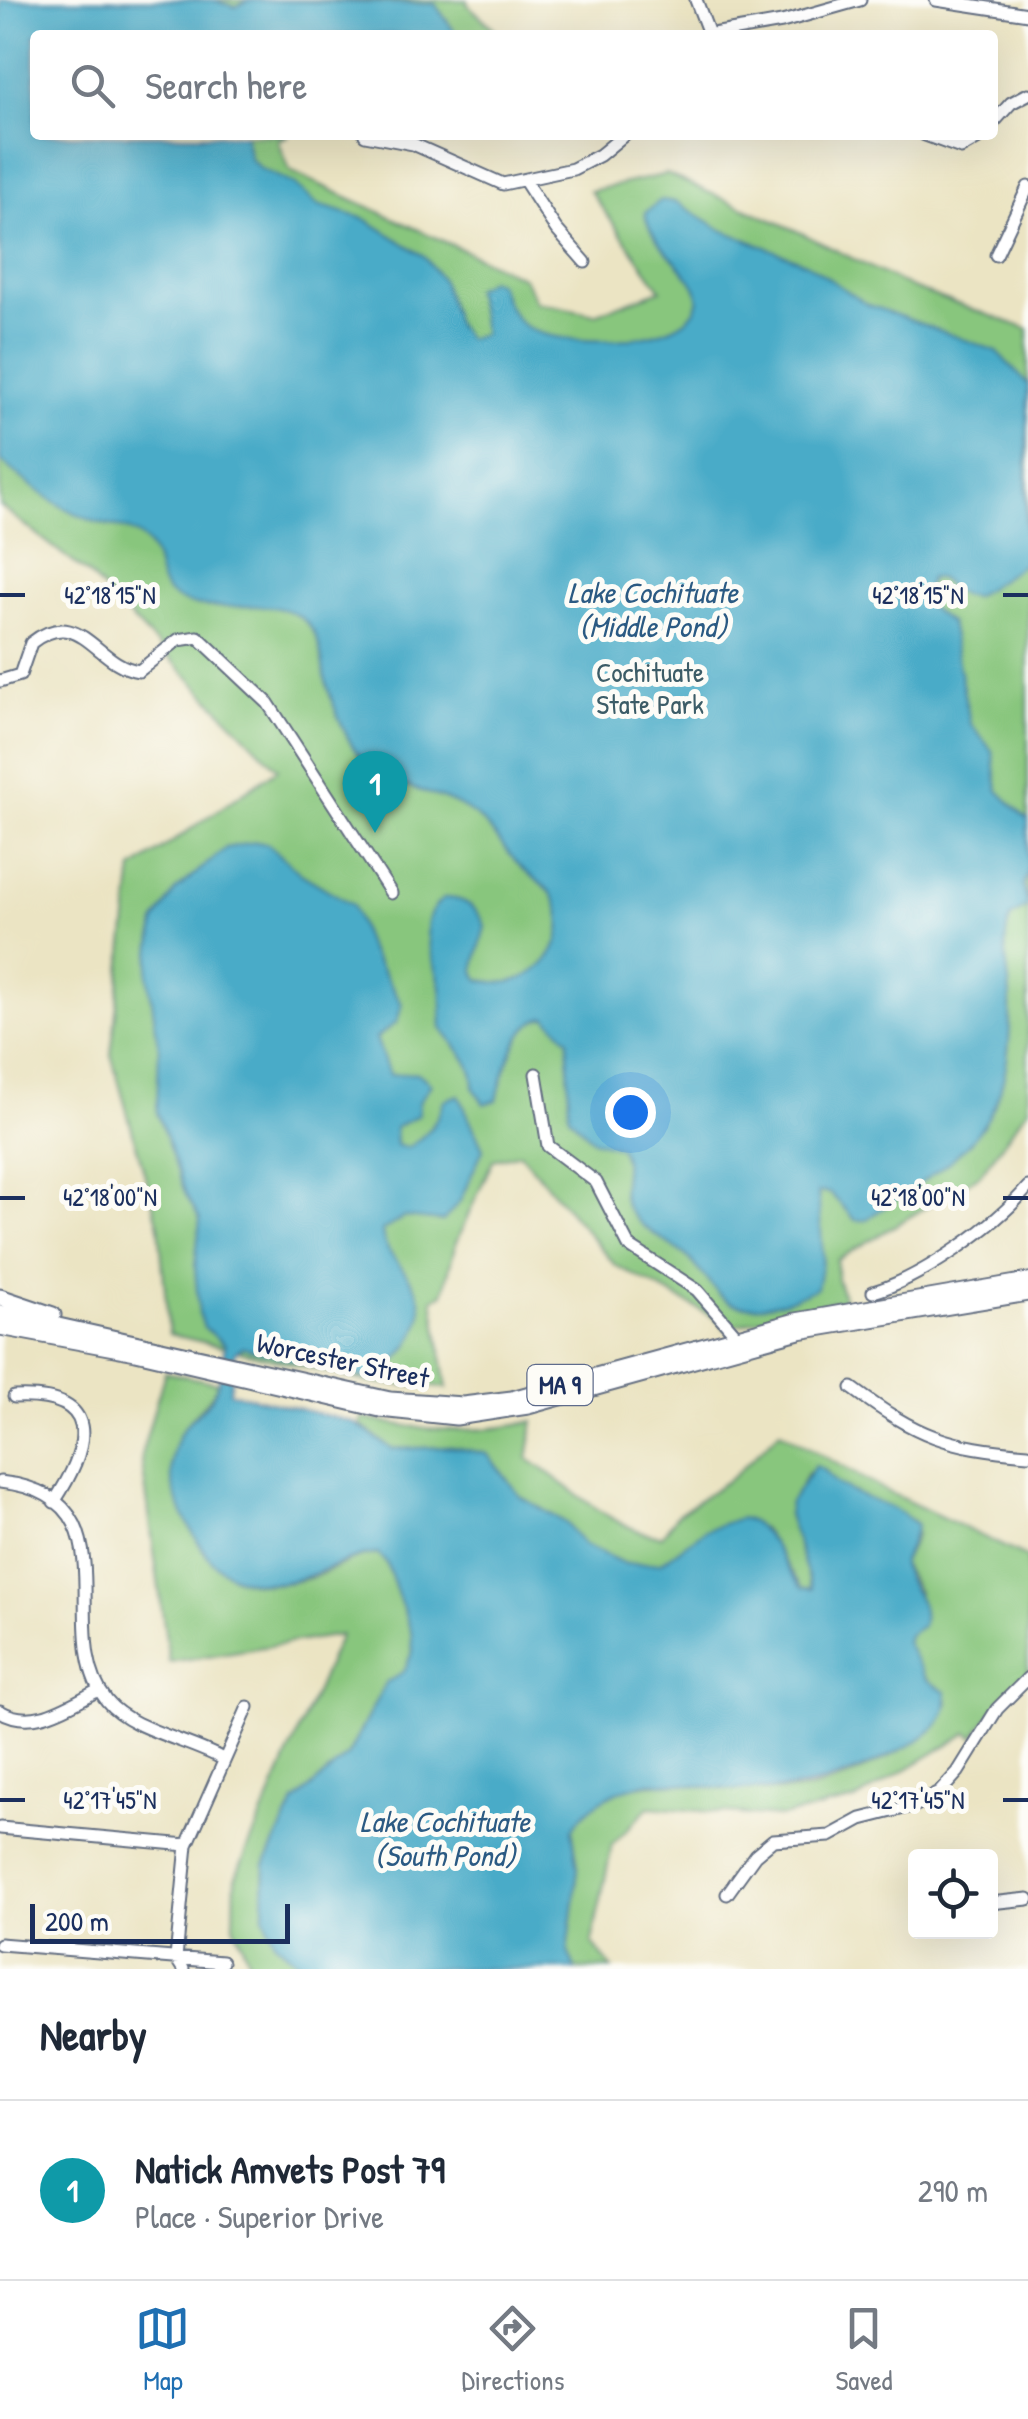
<!DOCTYPE html>
<html lang="en">
<head>
<meta charset="utf-8">
<style>
	body { margin:0; font-family:"Patrick Hand",sans-serif; background:#f2f2f3; color:#1f2937 }
	.controls { position:absolute; right:30px; bottom:30px; display:grid; overflow:hidden; border-radius:10px; box-shadow:0 10px 40px #0002 }
	.controls button { width:90px; height:90px; display:grid; place-items:center; padding:0; border:0; border-bottom:2px solid #e0e1e3; background:#fff; color:#1f2937; font:50px sans-serif }
	.scale { position:absolute; left:30px; bottom:25px; width:260px; box-sizing:border-box; padding-left:10px; border:5px solid #1b2f5e; border-top:0; font-size:28px; line-height:35px; white-space:nowrap; color:#1b2f5e; -webkit-text-stroke:8px #fdfcf7; paint-order:stroke }
	.you { position:absolute; left:630px; top:1112px; width:35px; height:35px; margin:-25px; border:8px solid #fff; border-radius:50%; background:#1a73e8; box-shadow:0 0 0 15px #1a73e833 }
	.badge { display:grid; place-items:center; width:65px; height:65px; border-radius:50%; background:#1f6fb2; color:#fff; font-size:32px; font-weight:700 }
	.pin { position:absolute; translate:-50% -82px; filter:drop-shadow(0 2px 5px #0008) }
	.pin::after { content:''; position:absolute; top:52px; width:35px; height:30px; background:inherit; clip-path:polygon(0 0,100% 0,50% 100%) }
	.list { margin:0; padding:0; list-style:none }
	h2 { display:flex; justify-content:space-between; align-items:center; height:130px; margin:0; padding:0 40px; font-size:42px }
	h2 small { font-size:32px; font-weight:400; color:#747a83 }
	.list li { display:grid; grid-template-columns:65px 1fr auto; gap:30px; align-items:center; box-sizing:border-box; height:180px; padding:0 40px; border-top:2px solid #e0e1e3 }
	.list b { display:block; font-size:38px; white-space:nowrap }
	.list p { margin:0; font-size:32px; white-space:nowrap; color:#747a83 }
	.list em { font-size:32px; font-style:normal; color:#747a83 }
	.icon { flex:none; width:55px; height:55px; fill:none; stroke:currentColor; stroke-width:2; stroke-linecap:round; stroke-linejoin:round }
	.map { position:relative; flex:none; width:1028px; height:1969px; overflow:hidden }
	.search { position:absolute; background:#fff; box-shadow:0 10px 40px #0002; left:30px; right:30px; top:30px; height:110px; display:flex; align-items:center; gap:25px; box-sizing:border-box; padding:0 35px; border-radius:10px; color:#747a83; font-size:38px }
	.sheet { height:310px; background:#fff }
	nav { display:flex; justify-content:space-around; align-items:center; box-sizing:border-box; height:140px; border-top:2px solid #e0e1e3; background:#fff; font-size:28px; color:#747a83 }
	nav a { display:grid; justify-items:center; gap:5px }
	nav .on { color:#1f6fb2 }
	.map>svg:first-child { display:block }
</style>
</head>
<body>
<div class="map">
<svg width="1028" height="1969" viewBox="0 0 1028 1969">
	<rect width="100%" height="100%" fill="#fdfcf7"/>
	<filter id="ink" filterUnits="userSpaceOnUse"><feTurbulence type="fractalNoise" baseFrequency=".01" numOctaves="2"/><feDisplacementMap in="SourceGraphic" scale="20" xChannelSelector="R" yChannelSelector="G"/><feConvolveMatrix kernelMatrix="1 2 1 2 8 2 1 2 1" color-interpolation-filters="sRGB"/></filter>
	<filter id="wash" filterUnits="userSpaceOnUse"><feTurbulence type="fractalNoise" baseFrequency=".0048" numOctaves="4" result="noise"/><feDisplacementMap in="SourceGraphic" scale="40" xChannelSelector="R" yChannelSelector="G"/><feGaussianBlur stdDeviation="2.25" result="paint"/><feColorMatrix in="noise" values="0 0 0 0 0 0 0 0 0 0 0 0 0 0 0 0 0 1.4 0 .05"/><feComposite in="paint" operator="in"/></filter>
	<g filter="url(#wash)">
		<rect width="100%" height="100%" fill="#ebe4c3"/>
		<path fill="#88c67d" stroke="#527a6e" stroke-width="2.5" d="M 0,0 L 468,0 L 467,4 L 501,35 L 35,35 L 35,135 L 289,135 L 278,140 L 290,171 L 524,278 L 536,302 L 595,314 L 661,290 L 590,191 L 667,174 L 797,231 L 912,288 L 1028,329 L 1028,1108 L 980,1175 L 837,1260 L 837,1279 L 844,1299 L 724,1328 L 721,1321 L 615,1265 L 520,1153 L 493,1160 L 456,1242 L 443,1294 L 433,1299 L 447,1388 L 372,1383 L 169,1334 L 159,1226 L 111,1054 L 133,869 L 278,769 L 87,573 L 0,506 Z
			M 165,1372 L 218,1383 C 210,1407 178,1422 177,1446 C 176,1460 182,1478 185,1492 C 197,1562 230,1598 306,1579 C 332,1573 351,1555 378,1554 L 387,1564 L 411,1631 L 413,1651 L 404,1672 L 385,1684 L 348,1755 L 295,1802 L 265,1865 L 264,1915 L 274,1940 L 306,1969 L 252,1969 L 234,1925 L 235,1879 L 340,1635 L 169,1662 L 141,1455 Z
			M 362,1418 C 419,1430 477,1436 534,1421 L 528,1459 C 570,1485 610,1530 662,1536 L 677,1515 L 734,1476 L 780,1431 L 880,1488 L 1028,1558 L 1028,1673 L 1009,1690 L 974,1737 L 967,1733 L 856,1800 L 781,1817 L 649,1807 L 612,1845 L 592,1942 L 612,1969 L 575,1969 L 568,1951 L 578,1868 L 572,1829 C 619,1746 744,1806 818,1787 C 847,1780 877,1763 903,1749 C 923,1737 944,1726 948,1701 L 917,1668 L 905,1642 L 918,1592 L 902,1564 L 916,1535 L 914,1521 L 836,1484 L 825,1470 L 807,1473 L 788,1514 L 812,1589 L 802,1588 L 762,1528 L 686,1546 L 661,1563 L 625,1564 L 584,1545 L 566,1523 L 521,1497 L 487,1454 L 452,1447 L 392,1449 L 360,1425 Z"/>
		<path fill="#48abc8" stroke="#326d93" stroke-width="2.5" d="M 0,0 L 213,0 L 235,7 L 250,0 L 435,4 L 457,35 L 35,35 L 35,135 L 245,135 L 250,159 L 261,169 L 294,184 L 318,205 L 365,219 L 424,256 L 442,280 L 457,326 L 468,339 L 484,334 L 474,289 L 489,280 L 498,283 C 503,295 511,315 521,323 C 550,350 689,348 698,302 C 703,277 649,247 645,213 L 661,200 L 676,202 L 722,230 L 806,263 L 866,304 L 996,351 L 1028,384 L 1025,563 L 974,597 L 961,595 L 938,578 L 930,578 L 923,597 L 927,606 L 950,623 L 970,723 L 993,752 L 998,791 L 1028,820 L 1028,872 L 1023,885 L 1028,906 L 1011,917 C 999,944 1010,971 1010,1000 C 1013,1132 967,1152 865,1220 L 855,1220 L 830,1193 L 818,1192 L 823,1257 L 817,1288 C 793,1300 744,1318 721,1296 C 708,1283 699,1267 685,1255 C 666,1240 638,1228 626,1206 C 616,1185 632,1167 619,1147 L 593,1140 L 569,1116 L 568,1039 L 547,1017 C 518,1018 502,1076 497,1100 L 484,1104 L 474,1088 C 475,1062 456,1049 442,1028 C 441,1014 443,1001 441,987 C 435,958 411,920 445,898 C 465,898 478,908 485,926 L 474,970 L 479,979 C 528,997 579,946 554,898 C 548,885 531,878 521,867 C 503,849 492,826 470,812 C 433,787 386,791 358,754 C 344,736 334,707 327,685 C 320,663 324,640 306,622 C 278,595 231,612 196,605 C 143,593 169,564 144,540 C 129,525 106,527 88,519 C 55,506 27,483 0,460 Z
			M 256,842 L 268,844 L 301,874 L 353,905 L 367,946 L 402,1004 L 397,1022 L 376,1038 L 389,1075 L 418,1073 L 431,1084 L 419,1102 L 418,1115 L 395,1128 L 396,1145 L 407,1148 C 427,1135 438,1123 444,1100 L 459,1095 L 483,1149 L 460,1201 L 443,1221 L 404,1217 L 382,1231 C 384,1269 452,1288 404,1351 C 395,1363 382,1374 367,1378 L 243,1347 L 235,1352 L 230,1392 L 353,1422 L 392,1449 L 452,1447 L 487,1454 L 521,1497 L 566,1523 L 584,1545 L 625,1564 L 661,1563 L 705,1530 L 740,1518 C 770,1523 782,1566 802,1588 L 812,1589 L 788,1514 L 790,1502 L 815,1466 C 827,1469 829,1479 839,1485 C 864,1501 897,1504 917,1526 L 902,1564 C 906,1589 929,1597 922,1626 L 908,1635 L 906,1642 L 926,1679 L 946,1692 C 952,1718 930,1734 910,1745 C 842,1782 805,1794 726,1789 C 701,1788 675,1780 649,1783 C 620,1787 586,1804 572,1830 L 578,1868 L 568,1951 L 575,1969 L 306,1969 L 274,1941 L 264,1915 L 265,1865 L 295,1802 L 348,1755 L 385,1684 L 404,1671 L 413,1651 L 411,1631 L 387,1564 L 378,1554 C 343,1555 314,1581 276,1583 C 242,1584 217,1574 200,1545 C 177,1507 156,1465 186,1425 C 194,1414 206,1409 212,1397 C 221,1381 222,1362 225,1345 L 204,1327 L 199,1313 L 195,1267 L 200,1219 L 186,1195 L 157,1112 L 159,1049 L 148,974 L 155,923 L 175,891 L 226,848 Z"/>
	</g>
	<g filter="url(#ink)">
		<g fill="none" stroke-linecap="round" stroke-linejoin="round">
			<g stroke="#646e81" stroke-width="15">
				<path id="minor" d="M 696,0 L 709,34
					M 936,0 L 1028,14
					M 707,35 L 782,22 L 860,0
					M 993,123 L 1011,103 L 1028,94
					M 365,135 L 413,144 L 503,184 L 573,169 L 600,155 L 624,135
					M 925,135 L 961,148 L 984,135
					M 525,181 L 556,229 L 585,262
					M 996,255 L 1028,187
					M 0,681 L 20,675 L 31,643 C 81,604 95,665 139,671 L 178,640 L 198,637 L 268,703 L 391,893
					M 536,1074 L 548,1146 L 596,1182 L 629,1246 L 697,1290 L 737,1336
					M 873,1292 C 922,1278 995,1226 1028,1187
					M 852,1388 C 918,1437 947,1447 1028,1454
					M 14,1397 C 102,1393 92,1444 54,1502
					M 0,1482 C 139,1497 51,1632 107,1701 C 129,1729 189,1740 223,1759
					M 0,1711 C 34,1731 68,1705 99,1690
					M 0,1828 L 187,1845
					M 727,1894 L 755,1855 L 773,1840 L 830,1836 L 861,1819 L 916,1805 L 939,1793 L 958,1772 L 997,1709 L 1028,1678
					M 990,1903 L 1028,1899
					M 0,1944 L 222,1962
					M 183,1969 L 176,1958 L 187,1845 L 248,1707"/>
			</g>
			<g stroke="#646e81" stroke-width="19">
				<path id="highway" d="M 0,1297 L 53,1315
					M 0,1313 L 390,1400 L 463,1405 L 512,1399 L 796,1321 L 1028,1281
					M 0,1327 L 136,1352 L 380,1409 L 456,1417 L 528,1406 L 799,1331 L 1028,1293"/>
			</g>
			<use href="#minor" stroke="#fff" stroke-width="11"/>
			<use href="#highway" stroke="#fff" stroke-width="15"/>
		</g>
	</g>
	<path fill="none" stroke="#1b2f5e" stroke-width="4" d="M 0,595 L 25,595M 1003,595 L 1028,595M 0,1198 L 25,1198M 1003,1198 L 1028,1198M 0,1800 L 25,1800M 1003,1800 L 1028,1800"/>
	<g text-anchor="middle" stroke-width="10" stroke-linejoin="round" paint-order="stroke">
		<rect fill="#fdfcf7" stroke="#5f6c8c" stroke-width="2.5" x="527.5" y="1365" width="65" height="40" rx="8"/>
		<g font-size="25" font-weight="bold" fill="#1b2f5e">
			<text x="560" y="1394">MA 9</text>
		</g>
		<g font-size="28" fill="#3c5c67" stroke="#fdfcf7">
			<text x="650" y="682">Cochituate<tspan x="650" dy="32">State Park</tspan></text>
		</g>
		<g font-size="28" fill="#1b2f5e" stroke="#fdfcf7">
			<text transform="translate(343 1360) rotate(12)" y="10">Worcester Street</text>
		</g>
		<g font-size="30" font-style="italic" fill="#2b5a83" stroke="#fdfcf7">
			<text x="653" y="603">Lake Cochituate<tspan x="653" dy="34">(Middle Pond)</tspan></text>
			<text x="445" y="1832">Lake Cochituate<tspan x="445" dy="34">(South Pond)</tspan></text>
		</g>
	</g>
	<g font-size="25" text-anchor="middle" fill="#1b2f5e" stroke="#fdfcf7" stroke-width="10" stroke-linejoin="round" paint-order="stroke">
		<text x="110" y="604">42°18'15"N</text>
		<text x="918" y="604">42°18'15"N</text>
		<text x="110" y="1206">42°18'00"N</text>
		<text x="918" y="1206">42°18'00"N</text>
		<text x="110" y="1809">42°17'45"N</text>
		<text x="918" y="1809">42°17'45"N</text>
	</g>
</svg>
<div class="controls">
<button><svg class="icon" aria-label="locate" viewBox="0 0 24 24"><circle cx="12" cy="12" r="6"/><path d="M12 2v4M12 18v4M2 12h4M18 12h4"/></svg></button>
</div>
<div class="scale">200 m</div>
<div class="you"></div>
<div class="pin badge" style="left:375px;top:833px;background:#0f9aa8">1</div>
<div class="search"><svg class="icon" aria-label="search" viewBox="0 0 24 24"><circle cx="10" cy="10" r="6"/><path d="M15 15l6 6"/></svg>Search here</div>
</div>
<section class="sheet">
<h2>Nearby<small></small></h2>
<ul class="list">
<li><span class="badge" style="background:#0f9aa8">1</span><div><b>Natick Amvets Post 79</b><p>Place · Superior Drive</p></div><em>290 m</em></li>
</ul>
</section>
<nav>
<a class="on"><svg class="icon" aria-label="map" viewBox="0 0 24 24"><path d="M3 6l6-2 6 2 6-2v14l-6 2-6-2-6 2zM9 4v14M15 6v14"/></svg>Map</a>
<a><svg class="icon" aria-label="directions" viewBox="0 0 24 24"><path d="M12 3l9 9-9 9-9-9zM9 14v-3h6M13 9l2 2-2 2"/></svg>Directions</a>
<a><svg class="icon" aria-label="saved" viewBox="0 0 24 24"><path d="M7 4h10v16l-5-4-5 4z"/></svg>Saved</a>
</nav>
</body>
</html>
